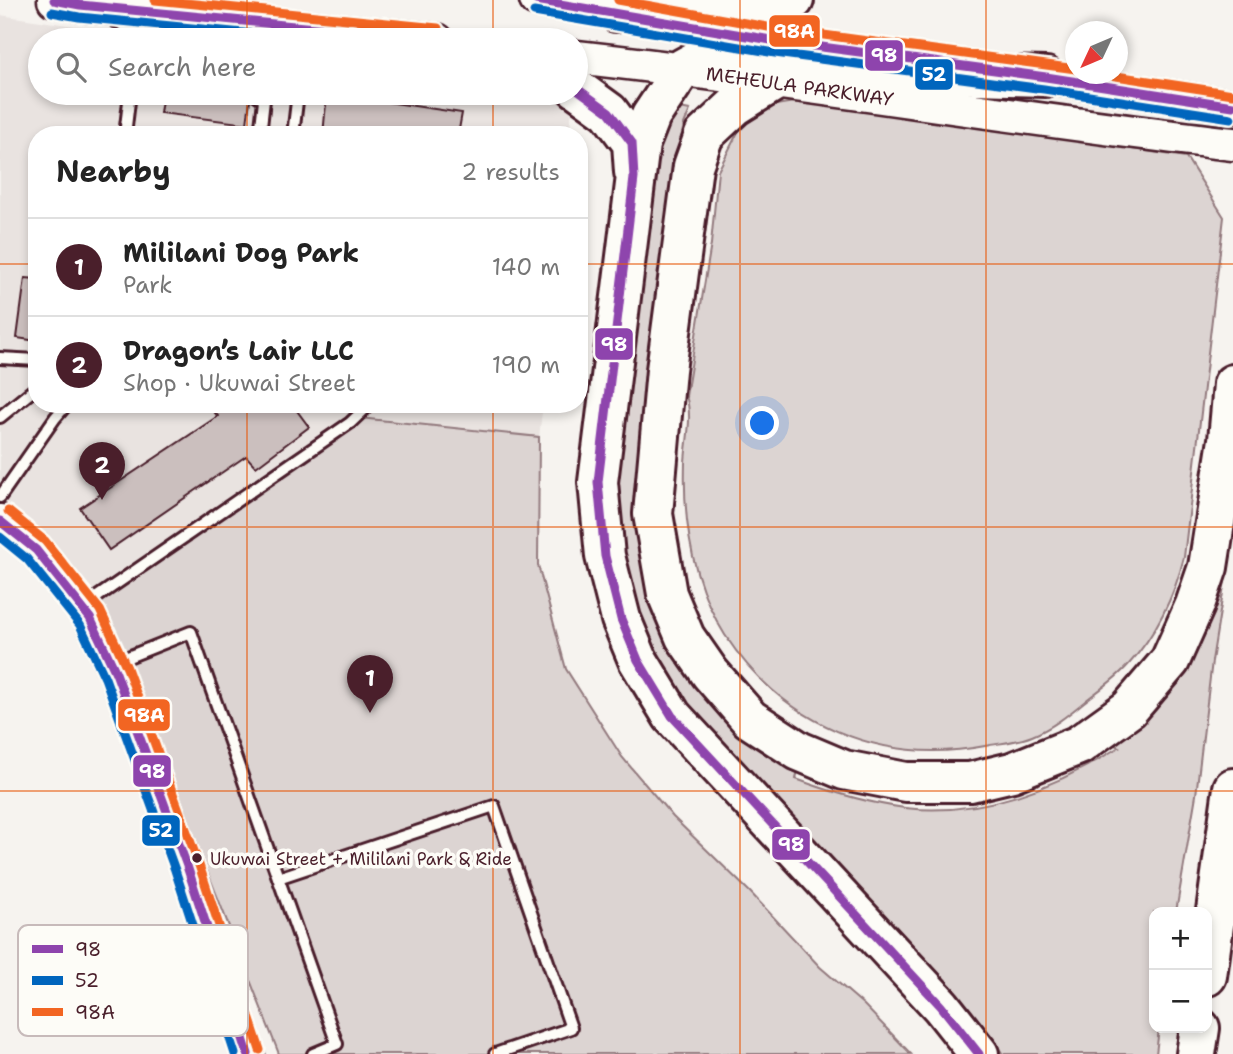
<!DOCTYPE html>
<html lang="en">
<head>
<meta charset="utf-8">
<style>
	body { margin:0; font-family:"Shantell Sans",sans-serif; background:#f6f6f6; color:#222 }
	.controls { position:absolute; right:21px; bottom:21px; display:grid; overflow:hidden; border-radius:14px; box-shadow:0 4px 10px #0003 }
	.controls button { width:63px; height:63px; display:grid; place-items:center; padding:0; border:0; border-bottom:2px solid #e0e0e0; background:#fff; color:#222; font:35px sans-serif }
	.compass { position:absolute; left:1065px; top:21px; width:63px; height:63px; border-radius:50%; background:#fff; box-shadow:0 4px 10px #0003; rotate:226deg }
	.you { position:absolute; left:763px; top:424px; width:24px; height:24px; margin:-18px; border:5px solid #fff; border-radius:50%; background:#1a73e8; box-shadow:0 0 0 10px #1a73e833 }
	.badge { display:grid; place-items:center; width:46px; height:46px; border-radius:50%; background:#4a1f2b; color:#fff; font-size:23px; font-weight:700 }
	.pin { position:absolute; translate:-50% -58px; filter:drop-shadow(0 2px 4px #0008) }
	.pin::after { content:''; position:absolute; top:37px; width:24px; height:21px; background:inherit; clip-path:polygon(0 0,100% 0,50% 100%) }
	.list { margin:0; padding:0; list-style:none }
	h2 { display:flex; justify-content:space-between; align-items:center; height:91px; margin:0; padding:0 28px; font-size:30px }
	h2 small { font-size:23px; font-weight:400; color:#767676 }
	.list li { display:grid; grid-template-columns:46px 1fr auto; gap:21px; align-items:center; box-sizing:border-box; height:98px; padding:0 28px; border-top:2px solid #e0e0e0 }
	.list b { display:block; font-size:26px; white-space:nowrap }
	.list p { margin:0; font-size:23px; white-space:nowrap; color:#767676 }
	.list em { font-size:23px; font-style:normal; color:#767676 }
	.icon { flex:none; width:38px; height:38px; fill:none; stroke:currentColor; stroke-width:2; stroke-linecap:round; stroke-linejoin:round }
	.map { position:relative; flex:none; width:1233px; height:1054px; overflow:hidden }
	.search { position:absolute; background:#fff; box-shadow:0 4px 10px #0003; left:28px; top:28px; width:560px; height:77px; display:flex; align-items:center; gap:18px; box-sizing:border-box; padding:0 24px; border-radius:38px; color:#767676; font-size:26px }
	.panel { position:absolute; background:#fff; box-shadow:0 4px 10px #0003; left:28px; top:126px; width:560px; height:287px; border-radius:28px }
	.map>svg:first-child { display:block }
</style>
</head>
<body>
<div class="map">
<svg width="1233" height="1054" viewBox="0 0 1233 1054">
	<rect width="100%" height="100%" fill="#f6f3ef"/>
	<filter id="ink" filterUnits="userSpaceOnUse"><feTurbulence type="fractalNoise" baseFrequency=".0143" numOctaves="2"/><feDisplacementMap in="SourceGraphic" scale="14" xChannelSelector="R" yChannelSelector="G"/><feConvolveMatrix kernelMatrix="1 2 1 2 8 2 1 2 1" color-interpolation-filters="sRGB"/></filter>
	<g filter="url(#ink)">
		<path fill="#e9e3e0" d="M 0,15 L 170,40 L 40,40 L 40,93 L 520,93 L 573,101 L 569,135 L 37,135 L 37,404 L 543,404 L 539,437 L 350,417 L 100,597 L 0,495 Z"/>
		<path fill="#dcd4d2" stroke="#937a7e" stroke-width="2" d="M 794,102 L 847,107 L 1186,157 L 1224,217 L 1184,557 C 1175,595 1155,636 1129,664 C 1116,679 1099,690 1084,702 C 1068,715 1052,728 1032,736 C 1018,742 1000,743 985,746 C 881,766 783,724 725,635 C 692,583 683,524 685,463 C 686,440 693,417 686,396 L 711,244 L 718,171 L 740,128 L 760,112 L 776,105 Z
			M 670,106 L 690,110 L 684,124 L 674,174 L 639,448 L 639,475 L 648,573 L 798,770 L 796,779 C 831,792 867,803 905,808 C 981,817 1057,787 1119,747 L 1111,743 L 1233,531 L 1212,661 L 1196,795 L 1176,912 L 1154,912 L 1154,1028 L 1159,1028 L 1156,1054 L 1003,1054 L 970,1010 L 773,796 L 769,800 L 695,723 L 644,644 L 614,538 L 617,441 L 649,152 Z
			M 350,417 L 539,437 L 538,565 L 566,669 L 622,757 L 673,817 L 750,892 L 820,967 L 864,1005 L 911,1054 L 279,1054 L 100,597 Z"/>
		<path fill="#cbbfbe" stroke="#4a1f2b" stroke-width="2" d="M 163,93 L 246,93 L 250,100 L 247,124 L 160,113 Z
			M 327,93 L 462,113 L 458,135 L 323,135 Z
			M 25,278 L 37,279 L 37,341 L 17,338 Z
			M 226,404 L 292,404 L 309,427 L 256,467 L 246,456 L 109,550 L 80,508 L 218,416 L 215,413 Z"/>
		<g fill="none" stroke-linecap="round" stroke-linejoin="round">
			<g stroke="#4a1f2b" stroke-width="16">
				<path id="lane" d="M 111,19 L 139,33 L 188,40
					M 254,93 L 264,100 L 260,135
					M 125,135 L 130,93
					M 293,135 L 298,93
					M 0,358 L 37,360
					M 0,417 L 37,387
					M 0,497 L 55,418 L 67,404
					M 84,606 L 350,423 L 370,404
					M 113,663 L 191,632 L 337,1044 L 313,1054
					M 278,878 L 494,806 L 571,1028 L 495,1054"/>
			</g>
			<g stroke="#4a1f2b" stroke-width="37">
				<path id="secondary" d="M 54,0 L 80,5 L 437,40
					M 536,0 L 616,12 L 795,43
					M 576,57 C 795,81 1013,119 1233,144
					M 1023,74 L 1233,106
					M 0,521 L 36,550 L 90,618 L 116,673 L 187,866 L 248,1054"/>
			</g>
			<g stroke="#4a1f2b" stroke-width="44">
				<path id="highway" d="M 616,12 L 757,5 L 794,0
					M 772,83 L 735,106 L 704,135 L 693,166 L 666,370 L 653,514 L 667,594 L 685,637 L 710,673 L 750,719 L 799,751 L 844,770 L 906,782 L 970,782 L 1012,772 L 1079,745 L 1129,709 L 1170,661 L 1195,605 L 1208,567 L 1228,440 L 1233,384
					M 576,88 L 609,112 L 632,143 L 634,172
					M 1207,976 L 1233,788
					M 979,1054 L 941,1006 L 672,716 L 638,660 L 621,619 L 605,556 L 598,482 L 640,144 L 651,116 L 683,68 L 703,57 L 742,55 L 942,74 L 1046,77
					M 1196,1054 L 1200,1028"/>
			</g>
			<use href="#lane" stroke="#fdfcf7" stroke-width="10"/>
			<use href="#secondary" stroke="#fdfcf7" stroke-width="32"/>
			<use href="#highway" stroke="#fdfcf7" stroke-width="38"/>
			<g stroke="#fdfcf7" stroke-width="14">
				<path id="bus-1" d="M 54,0 L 80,5 L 437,40
					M 536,0 L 777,41 L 1046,77 L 1233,106
					M 576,88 L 609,112 L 632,143 L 634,178 L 598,482 L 605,556 L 621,619 L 638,660 L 672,716 L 941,1006 L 979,1054
					M 0,521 L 36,550 L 90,618 L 116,673 L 187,866 L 248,1054"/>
			</g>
			<g stroke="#fdfcf7" stroke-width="14">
				<path id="bus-2" d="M 52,12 L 79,17 L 314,40
					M 534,12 L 775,53 L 1044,89 L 1231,118
					M 0,537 L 27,559 L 80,625 L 105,678 L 175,870 L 235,1054"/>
			</g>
			<g stroke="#fdfcf7" stroke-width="14">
				<path id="bus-3" d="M 155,0 L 438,28
					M 618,0 L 779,29 L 1076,69
					M 1103,74 L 1233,94
					M 8,511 L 45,541 L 100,610 L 127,668 L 198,862 L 260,1050"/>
			</g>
			<use href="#bus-1" stroke="#8e44ad" stroke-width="9"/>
			<use href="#bus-2" stroke="#0065bd" stroke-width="9"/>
			<use href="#bus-3" stroke="#f26522" stroke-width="9"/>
		</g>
	</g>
	<path fill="none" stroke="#e8590c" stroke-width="2" stroke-opacity="0.55" d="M 247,0 L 247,40M 493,0 L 493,40M 740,0 L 740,1054M 986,0 L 986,1054M 247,93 L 247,135M 493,93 L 493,135M 0,264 L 37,264M 579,264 L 1233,264M 247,404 L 247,1054M 493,404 L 493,1054M 0,527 L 1233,527M 0,791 L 1233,791"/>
	<circle fill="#4a1f2b" stroke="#fdfcf7" stroke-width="2.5" cx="197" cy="858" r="6"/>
	<g text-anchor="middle" stroke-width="7" stroke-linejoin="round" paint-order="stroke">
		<g font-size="17" fill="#4a1f2b" stroke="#fdfcf7" text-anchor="start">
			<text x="210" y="865">Ukuwai Street + Mililani Park &amp; Ride</text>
		</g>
		<g font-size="19" fill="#4a1f2b" stroke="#fdfcf7">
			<text transform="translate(800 86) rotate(8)" y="7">MEHEULA PARKWAY</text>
		</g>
	</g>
	<rect x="18" y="925" width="230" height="111" rx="10" fill="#fdfcf7" stroke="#c7baba" stroke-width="2"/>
	<rect x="32" y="945" width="31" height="8" fill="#8e44ad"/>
	<rect x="32" y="976" width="31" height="9" fill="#0065bd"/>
	<rect x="32" y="1008" width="31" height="8" fill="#f26522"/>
	<g font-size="19" fill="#4a1f2b">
		<text x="75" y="956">98</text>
		<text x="75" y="987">52</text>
		<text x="75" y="1019">98A</text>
	</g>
	<g stroke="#fdfcf7" stroke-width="2.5">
		<rect x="768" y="14" width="53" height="34" rx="7" fill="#f26522"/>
		<rect x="864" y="39" width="40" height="33" rx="7" fill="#8e44ad"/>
		<rect x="914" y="58" width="40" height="33" rx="7" fill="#0065bd"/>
		<rect x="594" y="327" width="40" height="34" rx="7" fill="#8e44ad"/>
		<rect x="117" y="698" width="54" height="34" rx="7" fill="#f26522"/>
		<rect x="132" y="754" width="40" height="34" rx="7" fill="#8e44ad"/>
		<rect x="141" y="814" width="40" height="33" rx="7" fill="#0065bd"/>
		<rect x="771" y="828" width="40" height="33" rx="7" fill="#8e44ad"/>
	</g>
	<g font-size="19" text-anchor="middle" font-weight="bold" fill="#fff">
		<text x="794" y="38">98A</text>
		<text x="884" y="62">98</text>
		<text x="934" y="81">52</text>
		<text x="614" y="351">98</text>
		<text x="144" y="722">98A</text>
		<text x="152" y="778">98</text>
		<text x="161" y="837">52</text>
		<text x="791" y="851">98</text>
	</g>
</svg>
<div class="controls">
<button>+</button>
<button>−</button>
</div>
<svg class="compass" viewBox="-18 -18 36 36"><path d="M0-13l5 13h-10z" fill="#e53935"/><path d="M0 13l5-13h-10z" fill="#767676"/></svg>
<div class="you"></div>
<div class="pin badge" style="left:370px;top:713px">1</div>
<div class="pin badge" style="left:102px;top:500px">2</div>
<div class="search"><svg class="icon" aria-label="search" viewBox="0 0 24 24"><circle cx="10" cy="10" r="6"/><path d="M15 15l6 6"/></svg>Search here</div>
<section class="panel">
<h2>Nearby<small>2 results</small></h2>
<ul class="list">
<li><span class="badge">1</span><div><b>Mililani Dog Park</b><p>Park</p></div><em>140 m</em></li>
<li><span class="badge">2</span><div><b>Dragon’s Lair LLC</b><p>Shop · Ukuwai Street</p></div><em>190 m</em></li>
</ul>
</section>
</div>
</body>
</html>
